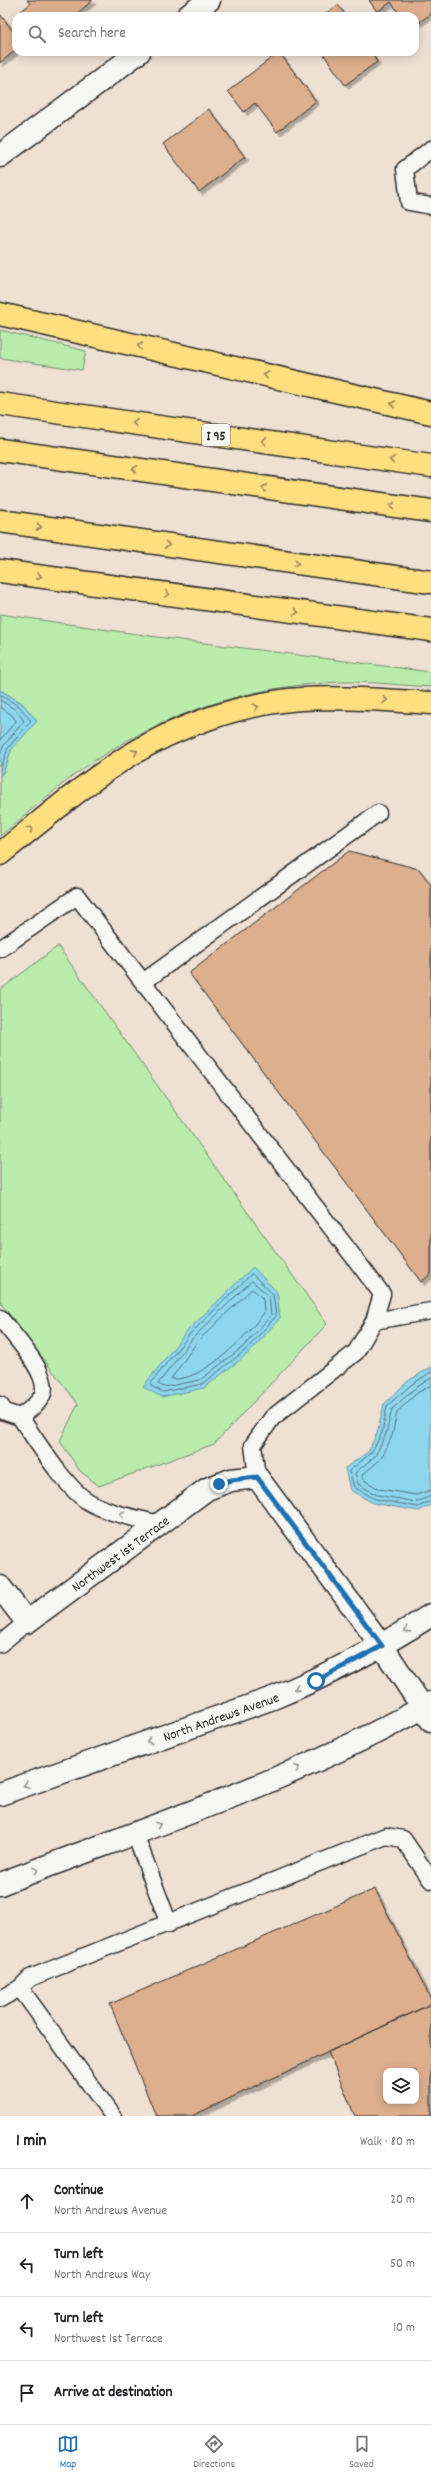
<!DOCTYPE html>
<html lang="en">
<head>
<meta charset="utf-8">
<style>
	body { margin:0; font-family:Dekko,sans-serif; background:#f2f2f2; color:#202124 }
	.controls { position:absolute; right:12px; bottom:12px; display:grid; overflow:hidden; border-radius:8px; box-shadow:0 2px 10px #0003 }
	.controls button { width:36px; height:36px; display:grid; place-items:center; padding:0; border:0; border-bottom:1px solid #e0e0e0; background:#fff; color:#202124; font:20px sans-serif }
	.stop { position:absolute; width:12px; height:12px; margin:-9px; border:3px solid #1f6fb2; border-radius:50%; background:#fff }
	.stop.end { background:#1f6fb2; border-color:#fff; box-shadow:0 1px 4px #0008 }
	.list { margin:0; padding:0; list-style:none }
	h2 { display:flex; justify-content:space-between; align-items:center; height:52px; margin:0; padding:0 16px; font-size:17px }
	h2 small { font-size:13px; font-weight:400; color:#757577 }
	.list li { display:grid; grid-template-columns:26px 1fr auto; gap:12px; align-items:center; box-sizing:border-box; height:64px; padding:0 16px; border-top:1px solid #e0e0e0 }
	.list b { display:block; font-size:15px; white-space:nowrap }
	.list p { margin:0; font-size:13px; white-space:nowrap; color:#757577 }
	.list em { font-size:13px; font-style:normal; color:#757577 }
	.icon { flex:none; width:22px; height:22px; fill:none; stroke:currentColor; stroke-width:2; stroke-linecap:round; stroke-linejoin:round }
	.map { position:relative; flex:none; width:431px; height:2116px; overflow:hidden }
	.search { position:absolute; background:#fff; box-shadow:0 2px 10px #0003; left:12px; right:12px; top:12px; height:44px; display:flex; align-items:center; gap:10px; box-sizing:border-box; padding:0 14px; border-radius:12px; color:#757577; font-size:15px }
	.sheet { height:308px; background:#fff }
	nav { display:flex; justify-content:space-around; align-items:center; box-sizing:border-box; height:56px; border-top:1px solid #e0e0e0; background:#fff; font-size:11px; color:#757577 }
	nav a { display:grid; justify-items:center; gap:2px }
	nav .on { color:#1f6fb2 }
	.map>svg:first-child { display:block }
</style>
</head>
<body>
<div class="map">
<svg width="431" height="2116" viewBox="0 0 431 2116">
	<defs>
		<filter id="shadow"><feDropShadow dx="3.5" dy="3.5" stdDeviation="0" flood-color="#0004"/></filter>
	</defs>
	<rect width="100%" height="100%" fill="#eee1d4"/>
	<filter id="ink" filterUnits="userSpaceOnUse"><feTurbulence type="fractalNoise" baseFrequency=".025" numOctaves="2"/><feDisplacementMap in="SourceGraphic" scale="8" xChannelSelector="R" yChannelSelector="G"/><feConvolveMatrix kernelMatrix="1 2 1 2 8 2 1 2 1" color-interpolation-filters="sRGB"/></filter>
	<g filter="url(#ink)">
		<path fill="#baedad" stroke="#728c6c" d="M 0,330 L 86,351 L 82,370 L 0,358 Z
			M 0,614 L 157,637 L 431,672 L 431,687 C 396,685 359,680 325,683 C 247,688 175,711 108,752 C 69,776 35,807 0,836 L 0,776 L 4,771 L 11,750 L 36,721 L 22,703 L 0,690 Z
			M 58,946 L 327,1324 L 214,1444 L 99,1486 L 80,1471 L 60,1441 L 78,1404 L 0,1302 L 0,990 Z"/>
		<path fill="#8dd6ee" stroke="#6692a0" d="M 0,690 L 22,703 L 37,721 L 11,750 L 4,771 L 0,776 Z
			M 253,1267 L 277,1292 L 280,1318 L 250,1352 L 204,1388 L 162,1397 L 143,1387 L 186,1332 Z
			M 431,1367 L 431,1505 L 419,1511 L 373,1503 L 350,1490 L 345,1468 L 368,1452 L 378,1431 L 384,1404 L 408,1381 Z"/>
		<g fill="none" stroke-linecap="round" stroke-linejoin="round">
			<path stroke="#526f79" stroke-width="1" d="M 0,695 L 19,706 L 31,721 L 8,748 L 0,770
				M 0,700 L 16,710 L 24,721 L 4,745 L 0,755
				M 0,707 L 12,715 L 16,721 L 0,740
				M 252,1274 L 273,1294 L 276,1316 L 247,1349 L 202,1384 L 163,1392 L 151,1386 L 151,1383 L 189,1335 Z
				M 252,1281 L 269,1296 L 271,1315 L 244,1346 L 200,1380 L 164,1387 L 158,1384 L 192,1339 Z
				M 251,1290 L 254,1290 L 263,1299 L 264,1313 C 246,1337 203,1382 171,1379 L 197,1342 Z
				M 431,1372 L 411,1385 L 387,1406 L 382,1433 L 371,1453 L 349,1471 L 354,1487 L 375,1499 L 418,1507 L 431,1501
				M 431,1378 L 414,1389 L 392,1409 L 386,1434 L 375,1456 L 355,1473 L 358,1484 L 377,1495 L 417,1502 L 431,1496
				M 431,1385 L 417,1393 L 397,1412 L 392,1436 L 381,1459 L 362,1475 L 364,1480 L 379,1489 L 416,1495 L 431,1490"/>
		</g>
		<path fill="#ddaf8e" stroke="#2b2b2b" fill-rule="evenodd" filter="url(#shadow)" d="M 27,0 L 92,0 L 92,1 L 74,16 L 23,16 L 20,12 L 30,4 Z
			M 369,0 L 431,0 L 431,14 L 415,25 L 415,16 L 401,16 L 391,2 L 377,12 Z
			M 338,5 L 346,16 L 322,16 Z
			M 0,14 L 16,35 L 16,50 L 0,63 Z
			M 279,52 L 316,101 L 277,132 L 255,103 L 244,112 L 228,91 Z
			M 322,52 L 371,52 L 377,62 L 345,85 Z
			M 209,109 L 245,157 L 199,192 L 163,144 Z
			M 349,851 L 419,869 L 431,885 L 431,1274 L 421,1282 L 189,973 Z
			M 375,1889 L 431,1999 L 431,2004 L 192,2116 L 156,2116 L 110,2004 Z
			M 431,2004 L 431,2116 L 355,2116 L 328,2052 ZM 386,2071 L 416,2071 L 416,2101 L 386,2101 Z"/>
		<g fill="none" stroke-linecap="round" stroke-linejoin="round">
			<g stroke="#2b2b2b" stroke-width="19">
				<path id="service" d="M 431,149 L 405,169 L 409,202 L 431,206
					M 0,949 L 77,896 L 382,1294 L 374,1321 L 356,1352 L 272,1418 L 253,1445 L 257,1477
					M 143,982 L 378,813
					M 0,1318 C 12,1334 53,1376 42,1396 C 37,1405 28,1411 20,1417 L 5,1412 L 0,1405
					M 374,1321 L 431,1311
					M 20,1417 C 36,1440 66,1489 89,1502 C 110,1514 136,1518 159,1524
					M 0,1644 L 27,1622
					M 135,1834 L 169,1924
					M 0,1999 L 20,1988
					M 113,2116 L 20,1988 L 30,1978 L 386,1836 L 403,1839 L 431,1880"/>
			</g>
			<g stroke="#2b2b2b" stroke-width="25">
				<g id="minor">
					<path d="M 188,16 L 209,0"/>
					<path d="M 0,156 L 139,52"/>
					<path id="s1" d="M 0,1587 L 27,1622 L 207,1489 L 231,1480 L 257,1477 L 382,1646 L 431,1720"/>
				</g>
			</g>
			<g stroke="#2b2b2b" stroke-width="25">
				<g id="secondary">
					<path id="s2" d="M 0,1794 L 273,1698 C 329,1675 380,1648 431,1615"/>
					<path d="M 0,1884 C 145,1828 296,1780 431,1703"/>
				</g>
			</g>
			<g stroke="#2b2b2b" stroke-width="25">
				<path id="motorway" d="M 0,314 L 431,413
					M 0,404 L 431,466
					M 0,450 L 431,511
					M 0,521 L 431,582
					M 0,571 L 431,630
					M 0,854 C 42,821 82,785 127,757 C 176,726 243,703 301,699 C 344,697 388,700 431,703"/>
			</g>
			<use href="#service" stroke="#f6f6f2" stroke-width="16"/>
			<use href="#minor" stroke="#f6f6f2" stroke-width="22"/>
			<use href="#secondary" stroke="#f6f6f2" stroke-width="22"/>
			<use href="#motorway" stroke="#fedf80" stroke-width="22"/>
		</g>
		<defs><path id="oneway-chevron" d="M-2-3.5L2.5 0L-2 3.5" fill="none" stroke-width="1.6" stroke-linecap="round" stroke-linejoin="round"/></defs>
		<g stroke="#948556">
			<use href="#oneway-chevron" transform="translate(140 346) rotate(-167)"/>
			<use href="#oneway-chevron" transform="translate(266 375) rotate(-167)"/>
			<use href="#oneway-chevron" transform="translate(393 404) rotate(-167)"/>
			<use href="#oneway-chevron" transform="translate(135 423) rotate(-172)"/>
			<use href="#oneway-chevron" transform="translate(264 441) rotate(-172)"/>
			<use href="#oneway-chevron" transform="translate(392 460) rotate(-172)"/>
			<use href="#oneway-chevron" transform="translate(135 469) rotate(-172)"/>
			<use href="#oneway-chevron" transform="translate(264 488) rotate(-172)"/>
			<use href="#oneway-chevron" transform="translate(392 506) rotate(-172)"/>
			<use href="#oneway-chevron" transform="translate(39 527) rotate(8)"/>
			<use href="#oneway-chevron" transform="translate(167 545) rotate(8)"/>
			<use href="#oneway-chevron" transform="translate(296 563) rotate(8)"/>
			<use href="#oneway-chevron" transform="translate(39 576) rotate(8)"/>
			<use href="#oneway-chevron" transform="translate(167 594) rotate(8)"/>
			<use href="#oneway-chevron" transform="translate(296 612) rotate(8)"/>
			<use href="#oneway-chevron" transform="translate(385 700) rotate(4)"/>
			<use href="#oneway-chevron" transform="translate(256 707) rotate(-12)"/>
			<use href="#oneway-chevron" transform="translate(135 752) rotate(-28)"/>
			<use href="#oneway-chevron" transform="translate(30 829) rotate(-39)"/>
		</g>
		<g stroke="#90908e">
			<use href="#oneway-chevron" transform="translate(122 1514) rotate(-165)"/>
			<use href="#oneway-chevron" transform="translate(407 1630) rotate(147)"/>
			<use href="#oneway-chevron" transform="translate(297 1688) rotate(158)"/>
			<use href="#oneway-chevron" transform="translate(149 1741) rotate(160)"/>
			<use href="#oneway-chevron" transform="translate(297 1768) rotate(-22)"/>
			<use href="#oneway-chevron" transform="translate(26 1785) rotate(160)"/>
			<use href="#oneway-chevron" transform="translate(158 1825) rotate(-22)"/>
			<use href="#oneway-chevron" transform="translate(36 1870) rotate(-20)"/>
		</g>
	</g>
	<g fill="none" stroke-linecap="round" stroke-linejoin="round" filter="url(#ink)">
		<path stroke="#1f6fb2" stroke-width="5" d="M 219,1484 L 231,1480 L 257,1477 L 382,1646 L 316,1681"/>
	</g>
	<g text-anchor="middle" stroke-width="3.5" stroke-linejoin="round" paint-order="stroke">
		<rect fill="#f6f6f2" stroke="#686867" stroke-width="1" x="202" y="424" width="28" height="22" rx="3"/>
		<g font-size="13" font-weight="bold" fill="#2b2b2b">
			<text x="216" y="440">I 95</text>
		</g>
		<g font-size="14" fill="#2b2b2b" stroke="#f6f6f2">
			<text dy="5" stroke="none"><textPath href="#s1" startOffset="160">Northwest 1st Terrace</textPath></text>
			<text dy="5" stroke="none"><textPath href="#s2" startOffset="234">North Andrews Avenue</textPath></text>
		</g>
	</g>
</svg>
<div class="controls">
<button><svg class="icon" aria-label="layers" viewBox="0 0 24 24"><path d="M12 4l9 5-9 5-9-5zM3 14l9 5 9-5"/></svg></button>
</div>
<div class="stop" style="left:316px;top:1681px"></div>
<div class="stop end" style="left:219px;top:1484px"></div>
<div class="search"><svg class="icon" aria-label="search" viewBox="0 0 24 24"><circle cx="10" cy="10" r="6"/><path d="M15 15l6 6"/></svg>Search here</div>
</div>
<section class="sheet">
<h2>1 min<small>Walk · 80 m</small></h2>
<ul class="list">
<li><svg class="icon" aria-label="ahead" viewBox="0 0 24 24"><path d="M12 20V5M6 11l6-6 6 6"/></svg><div><b>Continue</b><p>North Andrews Avenue</p></div><em>20 m</em></li>
<li><svg class="icon" aria-label="left" viewBox="0 0 24 24"><path d="M17 20v-9H6M10 6l-5 5 5 5"/></svg><div><b>Turn left</b><p>North Andrews Way</p></div><em>50 m</em></li>
<li><svg class="icon" aria-label="left" viewBox="0 0 24 24"><path d="M17 20v-9H6M10 6l-5 5 5 5"/></svg><div><b>Turn left</b><p>Northwest 1st Terrace</p></div><em>10 m</em></li>
<li><svg class="icon" aria-label="arrive" viewBox="0 0 24 24"><path d="M6 21V4h12l-3 4 3 4H6"/></svg><div><b>Arrive at destination</b></div></li>
</ul>
</section>
<nav>
<a class="on"><svg class="icon" aria-label="map" viewBox="0 0 24 24"><path d="M3 6l6-2 6 2 6-2v14l-6 2-6-2-6 2zM9 4v14M15 6v14"/></svg>Map</a>
<a><svg class="icon" aria-label="directions" viewBox="0 0 24 24"><path d="M12 3l9 9-9 9-9-9zM9 14v-3h6M13 9l2 2-2 2"/></svg>Directions</a>
<a><svg class="icon" aria-label="saved" viewBox="0 0 24 24"><path d="M7 4h10v16l-5-4-5 4z"/></svg>Saved</a>
</nav>
</body>
</html>
